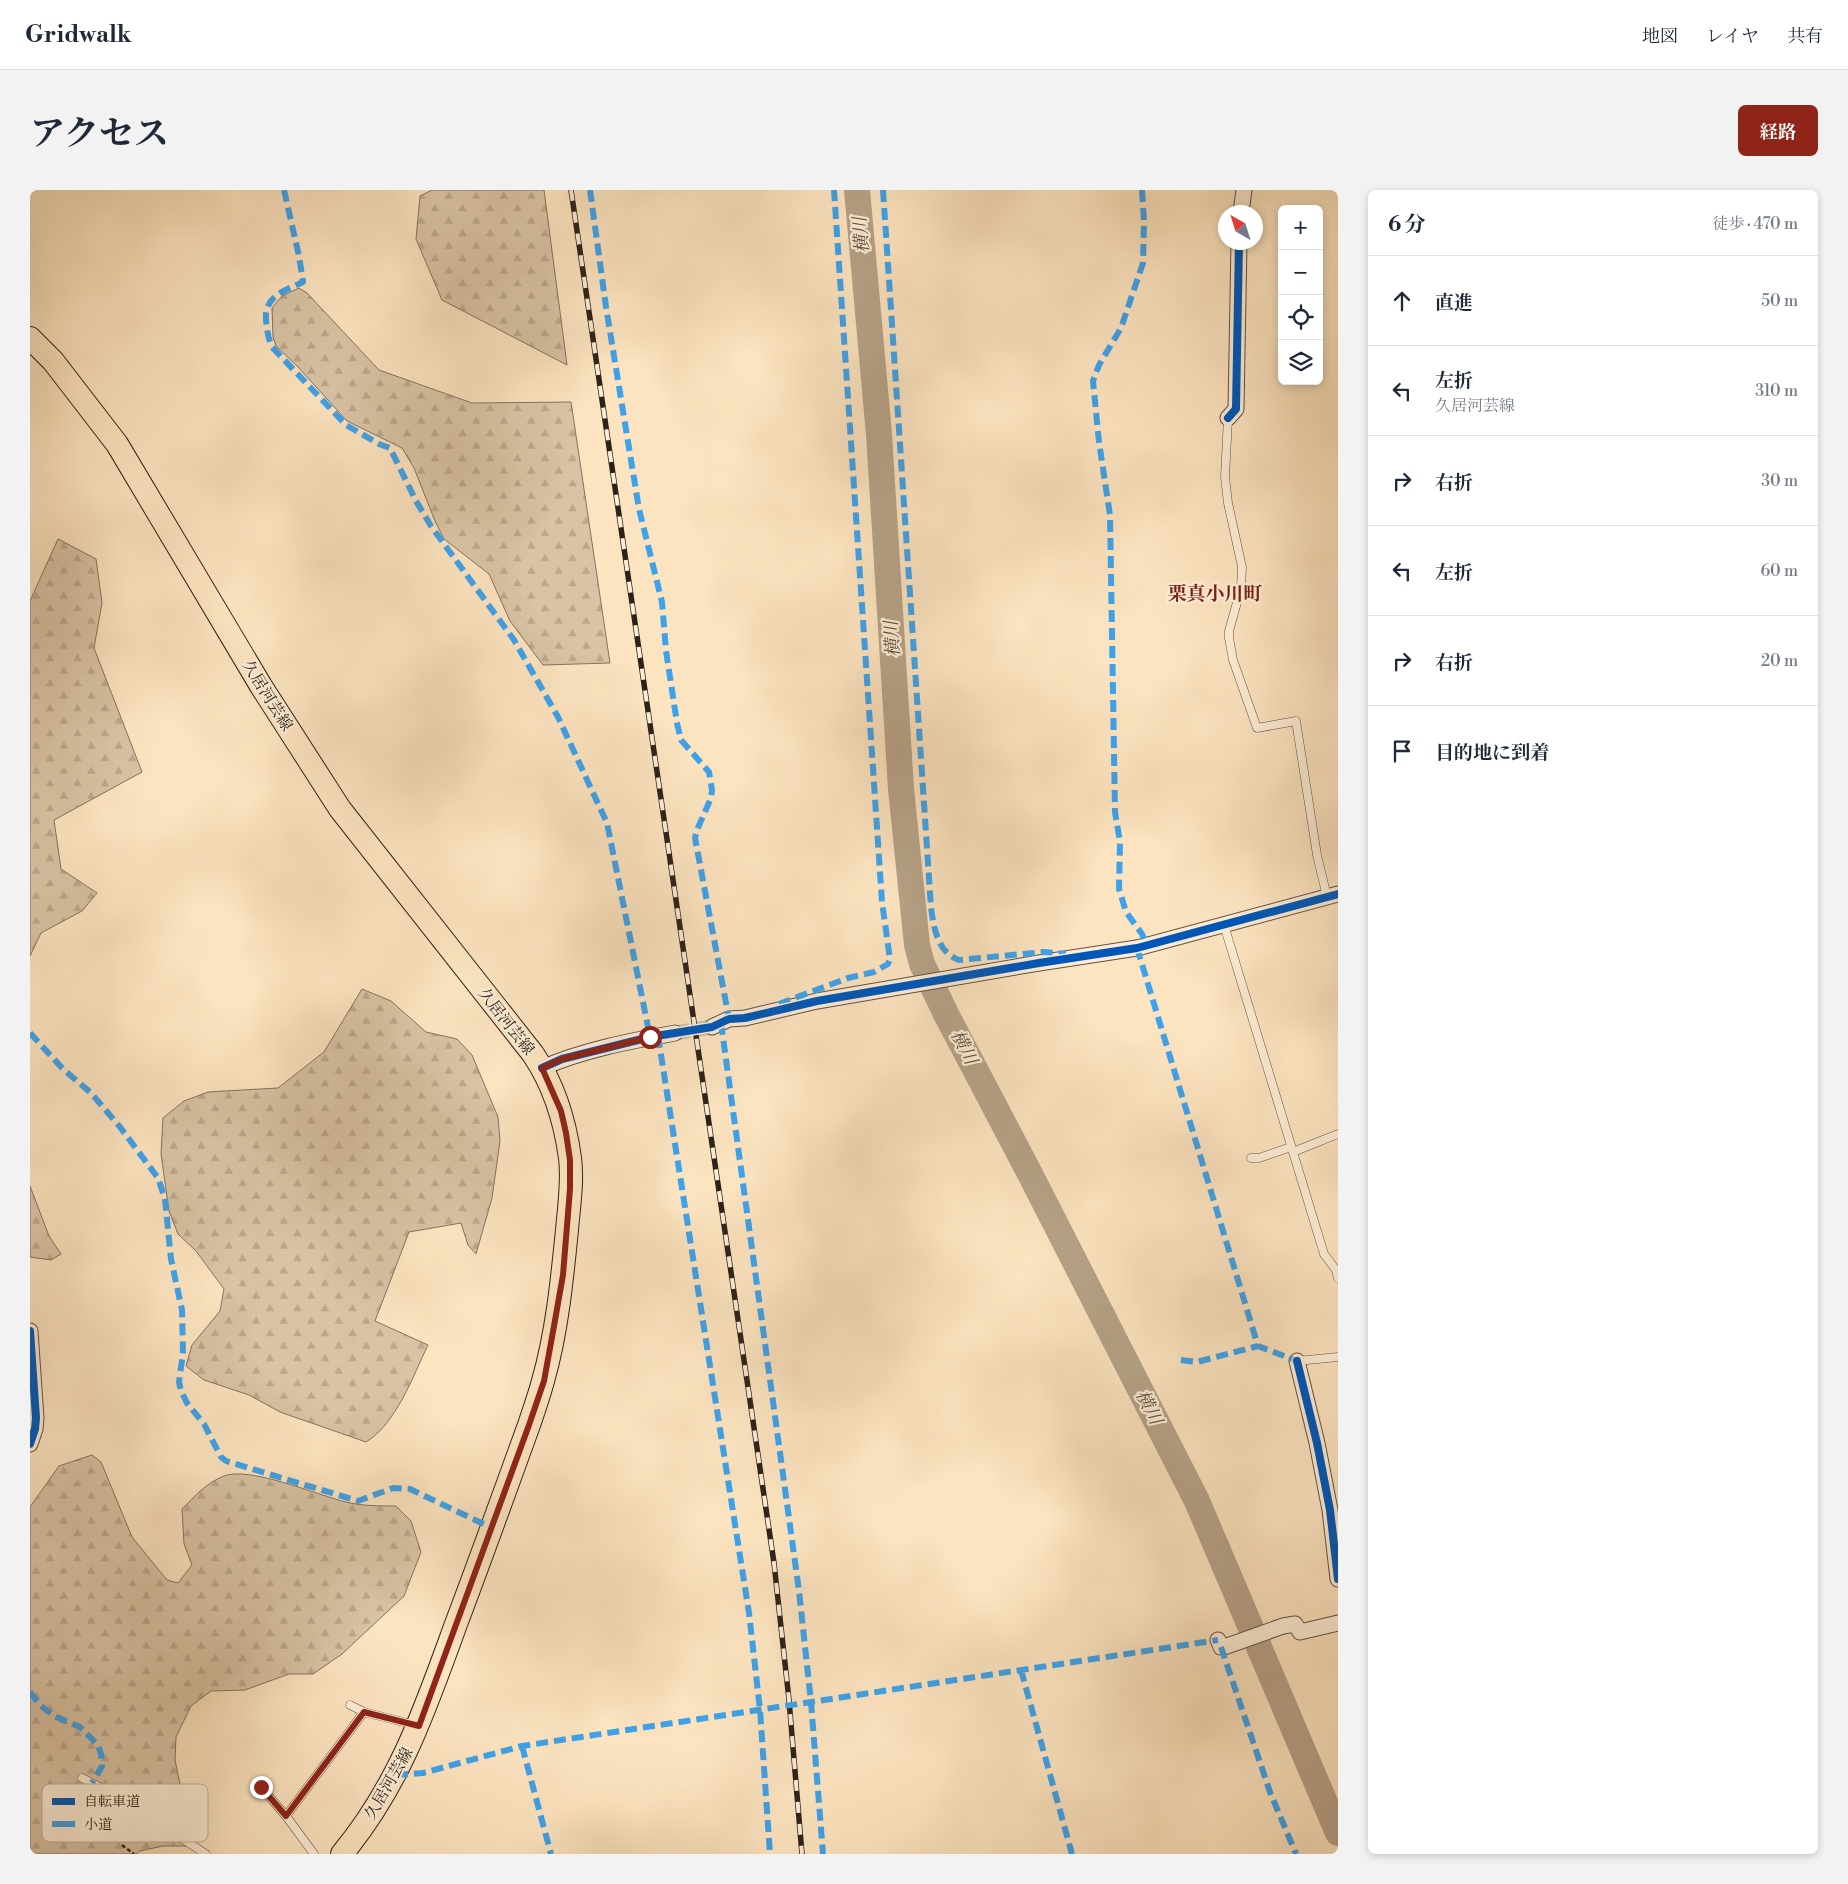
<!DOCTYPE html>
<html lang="ja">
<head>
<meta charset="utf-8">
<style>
	body { margin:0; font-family:"Libre Bodoni","Noto Serif JP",serif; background:#f2f2f3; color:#1f2937 }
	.controls { position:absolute; right:15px; top:15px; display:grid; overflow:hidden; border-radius:8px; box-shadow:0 2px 8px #0003 }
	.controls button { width:45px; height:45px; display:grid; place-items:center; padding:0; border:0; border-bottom:1px solid #e0e1e3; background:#fff; color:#1f2937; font:25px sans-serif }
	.compass { position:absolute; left:1188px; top:15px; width:45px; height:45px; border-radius:50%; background:#fff; box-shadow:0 2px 8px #0003; rotate:321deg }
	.stop { position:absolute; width:15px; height:15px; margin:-11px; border:4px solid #8f2418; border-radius:50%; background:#fff }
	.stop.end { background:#8f2418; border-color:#fff; box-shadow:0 1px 5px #0008 }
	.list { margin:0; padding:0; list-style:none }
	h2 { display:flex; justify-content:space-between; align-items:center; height:65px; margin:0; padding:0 20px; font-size:21px }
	h2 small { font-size:16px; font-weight:400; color:#747a83 }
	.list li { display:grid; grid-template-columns:32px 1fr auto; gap:15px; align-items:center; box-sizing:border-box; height:90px; padding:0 20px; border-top:1px solid #e0e1e3 }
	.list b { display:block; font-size:19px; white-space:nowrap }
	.list p { margin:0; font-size:16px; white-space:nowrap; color:#747a83 }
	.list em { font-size:16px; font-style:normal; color:#747a83 }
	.icon { flex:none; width:28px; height:28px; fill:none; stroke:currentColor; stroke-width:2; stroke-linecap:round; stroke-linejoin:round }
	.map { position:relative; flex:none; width:1308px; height:1664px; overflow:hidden; border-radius:8px }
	header { display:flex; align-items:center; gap:30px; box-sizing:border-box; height:70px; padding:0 25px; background:#fff; border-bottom:1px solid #e0e1e3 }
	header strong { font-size:24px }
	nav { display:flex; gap:28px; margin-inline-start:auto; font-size:18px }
	.intro { display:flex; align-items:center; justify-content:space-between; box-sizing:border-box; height:120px; padding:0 30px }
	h1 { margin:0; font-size:35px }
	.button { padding:12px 22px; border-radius:8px; background:#8f2418; color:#fff; font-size:18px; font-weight:700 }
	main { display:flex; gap:30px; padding:0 30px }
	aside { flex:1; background:#fff; border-radius:8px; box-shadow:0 2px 8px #0003 }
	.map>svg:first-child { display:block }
</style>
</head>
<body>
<header>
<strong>Gridwalk</strong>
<nav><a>地図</a><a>レイヤ</a><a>共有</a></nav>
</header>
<div class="intro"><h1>アクセス</h1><a class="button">経路</a></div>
<main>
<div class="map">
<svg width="1308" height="1664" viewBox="0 0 1308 1664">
	<defs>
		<pattern id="forest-firs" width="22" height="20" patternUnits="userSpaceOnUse" patternTransform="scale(1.25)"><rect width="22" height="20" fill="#d9c3a4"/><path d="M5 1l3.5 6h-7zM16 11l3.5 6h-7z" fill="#bba78d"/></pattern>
	</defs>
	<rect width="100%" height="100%" fill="#fce4c0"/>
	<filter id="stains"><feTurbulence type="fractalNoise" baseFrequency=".004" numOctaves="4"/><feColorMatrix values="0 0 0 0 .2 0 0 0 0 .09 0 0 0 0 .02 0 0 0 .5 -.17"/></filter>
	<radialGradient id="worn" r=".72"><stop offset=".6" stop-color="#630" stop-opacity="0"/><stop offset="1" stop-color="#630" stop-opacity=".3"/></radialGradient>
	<path fill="url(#forest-firs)" stroke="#83725f" d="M 402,0 L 514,0 L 537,175 L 412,110 L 386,49 L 390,6 Z
		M 269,98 L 277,103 L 349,180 L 442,213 L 541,212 L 580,473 L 513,475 L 480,431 L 459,384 L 414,349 L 405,331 L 384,278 L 372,258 L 317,231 L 268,177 L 246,156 L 243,147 L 242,118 L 252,106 Z
		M 28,349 L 66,369 L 72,413 L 64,458 L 112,582 L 24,630 L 31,679 L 67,703 L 52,721 L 11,743 L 0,766 L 0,411 Z
		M 332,799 L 361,811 L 396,842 L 427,849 L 442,865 L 468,927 L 470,951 L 462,1008 L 446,1064 L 438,1055 L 431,1033 L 379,1042 L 345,1131 L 398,1155 C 383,1186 366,1234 336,1252 L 250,1222 L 219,1205 L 174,1190 L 156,1176 L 162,1155 L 190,1121 L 194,1099 L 166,1061 L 148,1044 L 139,1021 L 131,964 L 133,928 L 154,911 L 178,902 L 248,898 L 294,862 Z
		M 0,996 L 19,1046 L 31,1064 L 21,1070 L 0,1067 Z
		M 62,1265 L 71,1272 L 102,1347 L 137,1390 L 148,1393 L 162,1375 L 154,1354 L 152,1319 C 165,1306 176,1293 194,1286 C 220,1276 287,1305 316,1312 C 332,1316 349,1316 366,1316 L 381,1331 L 391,1362 L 374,1406 L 312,1464 L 283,1484 L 259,1484 L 215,1500 L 181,1501 L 161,1516 L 146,1547 L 145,1570 L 151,1599 L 171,1627 L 172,1639 L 166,1650 L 157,1656 L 133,1656 L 110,1661 L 106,1664 L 0,1664 L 0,1317 L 29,1276 Z"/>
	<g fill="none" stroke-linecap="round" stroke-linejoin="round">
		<path stroke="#b6a288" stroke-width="26" d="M 827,0 L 849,244 L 871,599 L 887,755 L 892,774 L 916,824 L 999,982 L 1167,1311 L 1308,1643"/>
		<path stroke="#d3bd9f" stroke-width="15" stroke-dasharray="15 8" stroke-linecap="butt" d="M 645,843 L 682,837"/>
		<g stroke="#615244" stroke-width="9">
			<path id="lane" d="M 1198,228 L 1195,287 L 1198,313 L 1212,377 L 1211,398 L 1199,441 L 1199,448 L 1203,470 L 1227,538 L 1266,531 L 1287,665 L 1297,707
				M 1194,735 L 1294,1064 L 1306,1080 L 1308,1088
				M 1263,962 L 1308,944
				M 1221,968 L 1229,968 L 1261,957
				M 1267,1171 L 1308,1167
				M 320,1515 L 334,1522 L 385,1535
				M 52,1588 L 83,1604 L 176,1664
				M 231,1597 L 256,1626 L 284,1664
				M 256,1626 L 334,1522"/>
		</g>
		<g stroke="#615244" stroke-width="17">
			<path id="street" d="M 1211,22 L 1214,0
				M 1198,228 L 1206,219 L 1209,52
				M 682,837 L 699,829 L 715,828 L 787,811 L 1009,773 L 1107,758 L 1308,704
				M 512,878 C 553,860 600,851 645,843
				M 0,1141 L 6,1228 L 5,1239 L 0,1254
				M 1267,1171 L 1287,1253 L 1300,1320 L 1308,1389
				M 1188,1450 L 1191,1457 L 1197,1456 L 1253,1436 L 1265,1434 L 1270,1442 L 1308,1433"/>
		</g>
		<g stroke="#2d221a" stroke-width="24">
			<path id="primary" d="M 0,148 L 23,171 L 87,254 L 231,496 L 310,619 L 503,864 C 524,895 535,931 540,968 C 543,991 539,1016 537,1040 C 532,1090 527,1142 513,1191 C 509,1206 504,1220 499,1235 C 475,1301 451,1368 426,1434 C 395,1519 370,1594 312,1664"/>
		</g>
		<path stroke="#2d221a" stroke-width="2.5" stroke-dasharray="4 2.5" stroke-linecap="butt" d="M 92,1655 L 104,1664"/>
		<use href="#lane" stroke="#fdedd6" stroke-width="8"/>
		<use href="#street" stroke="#fdedd6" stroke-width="15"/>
		<use href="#primary" stroke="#fce4c0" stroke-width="22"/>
		<g stroke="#2d221a" stroke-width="5.5">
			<path id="rail" d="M 541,0 L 744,1373 L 759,1510 L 772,1664"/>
		</g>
		<use href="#rail" stroke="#fdedd6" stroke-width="4" stroke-dasharray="11" stroke-linecap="butt"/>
		<path stroke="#3ea2ea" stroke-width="6" stroke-dasharray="12 6" stroke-linecap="butt" d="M 254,0 L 269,66 L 273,92 C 254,101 234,106 236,130 C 237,140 238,148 242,157 L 316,235 L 349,254 L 360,258 L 386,311 L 401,336 L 484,450 L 528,527 L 577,633 L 620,847
			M 560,0 L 576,117 L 609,319 L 632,412 L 636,461 L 647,533 L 651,550 L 679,582 L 682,600 L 681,608 L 667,640 L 665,648 L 699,829
			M 853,0 L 901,718 C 904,738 907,762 929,770 L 1014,762 L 1036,764
			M 1112,0 L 1114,31 L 1113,73 L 1091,138 L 1069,175 L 1063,191 L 1069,252 L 1080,325 L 1085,622 L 1090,652 L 1089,699 L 1096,722 L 1112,744 L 1117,756
			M 1107,758 L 1228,1156 L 1267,1171
			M 749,814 L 818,788 L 844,782 L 858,774 L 860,769 L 852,712 L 804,0
			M 691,833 L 769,1401 L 781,1512 L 793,1664
			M 0,843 L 33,879 L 61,903 L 90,937 L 128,988 L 135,1009 L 141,1069 L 152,1120 L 153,1163 L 149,1192 L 151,1201 L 157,1213 L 174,1234 L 191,1267 L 196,1271 L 328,1311 L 363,1298 L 380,1299 L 462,1338
			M 628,846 L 719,1423 L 730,1520 L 740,1664
			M 1151,1170 L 1167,1172 L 1228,1156
			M 1191,1457 L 1240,1602 L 1266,1664
			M 991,1480 L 1042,1664
			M 0,1502 L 10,1515 L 24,1526 L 50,1537 L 68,1555 L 71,1564 L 72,1576 L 62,1593
			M 492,1556 L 521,1664
			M 366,1585 L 393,1583 L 492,1556 L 1188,1450"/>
		<g stroke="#fdedd6" stroke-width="11">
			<path id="cycleway" d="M 1198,228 L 1206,219 L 1209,52
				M 512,878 L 532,869 L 620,847 L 682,837 L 699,829 L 715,828 L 787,811 L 1009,773 L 1107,758 L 1308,704
				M 0,1141 L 6,1228 L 5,1239 L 0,1254
				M 1267,1171 L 1287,1253 L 1300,1320 L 1308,1389"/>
		</g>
		<use href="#cycleway" stroke="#0057b8" stroke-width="8"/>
	</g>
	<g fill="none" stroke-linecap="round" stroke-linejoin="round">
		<path stroke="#8f2418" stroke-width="6" d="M 231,1597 L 256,1626 L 334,1522 L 389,1536 L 499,1235 L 514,1191 L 524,1136 L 533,1085 L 540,999 L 540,970 L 536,943 L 531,921 L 512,878 L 532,869 L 620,847"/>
	</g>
	<g text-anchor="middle" stroke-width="4.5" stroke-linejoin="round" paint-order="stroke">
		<g font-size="16" fill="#2d221a" stroke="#fdedd6">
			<text transform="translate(238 505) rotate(58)" y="6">久居河芸線</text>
			<text transform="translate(477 831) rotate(52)" y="6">久居河芸線</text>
			<text transform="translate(358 1593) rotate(-60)" y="6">久居河芸線</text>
		</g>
		<g font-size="18" font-style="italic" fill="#5d4f40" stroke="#fdedd6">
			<text transform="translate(831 45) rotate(-95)" y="6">横川</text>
			<text transform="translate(862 449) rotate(-94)" y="6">横川</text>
			<text transform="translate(934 857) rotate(63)" y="6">横川</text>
			<text transform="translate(1119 1217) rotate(63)" y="6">横川</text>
		</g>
		<g font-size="19" font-weight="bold" fill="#7a1f14" stroke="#fdedd6">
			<text x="1185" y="410">栗真小川町</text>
		</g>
	</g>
	<rect x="12" y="1594" width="166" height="58" rx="8" fill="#fdedd6" stroke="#bfb09e" stroke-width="1"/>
	<rect x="22" y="1608" width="23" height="7" fill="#0057b8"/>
	<rect x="22" y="1631" width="23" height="6" fill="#3ea2ea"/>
	<g font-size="14" fill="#2d221a">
		<text x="54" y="1616">自転車道</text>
		<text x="54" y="1639">小道</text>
	</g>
	<rect width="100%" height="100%" filter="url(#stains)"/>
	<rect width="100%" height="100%" fill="url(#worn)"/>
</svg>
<div class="controls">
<button>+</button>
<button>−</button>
<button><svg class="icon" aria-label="locate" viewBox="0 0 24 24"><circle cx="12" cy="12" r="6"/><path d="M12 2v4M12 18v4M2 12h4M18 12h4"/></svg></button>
<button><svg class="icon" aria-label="layers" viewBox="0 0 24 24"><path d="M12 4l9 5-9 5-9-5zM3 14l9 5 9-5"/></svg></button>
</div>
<svg class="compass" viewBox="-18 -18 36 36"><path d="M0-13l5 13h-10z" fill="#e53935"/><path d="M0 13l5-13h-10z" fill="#747a83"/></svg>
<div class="stop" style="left:620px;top:847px"></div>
<div class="stop end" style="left:231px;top:1597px"></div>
</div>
<aside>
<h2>6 分<small>徒歩 · 470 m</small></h2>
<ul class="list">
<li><svg class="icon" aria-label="ahead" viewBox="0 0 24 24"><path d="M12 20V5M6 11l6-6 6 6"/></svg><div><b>直進</b></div><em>50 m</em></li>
<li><svg class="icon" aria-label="left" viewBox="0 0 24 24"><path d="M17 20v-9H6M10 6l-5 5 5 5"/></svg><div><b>左折</b><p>久居河芸線</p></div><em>310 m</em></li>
<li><svg class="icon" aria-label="right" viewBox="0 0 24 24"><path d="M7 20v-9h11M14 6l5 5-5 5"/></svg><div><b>右折</b></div><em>30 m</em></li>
<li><svg class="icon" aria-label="left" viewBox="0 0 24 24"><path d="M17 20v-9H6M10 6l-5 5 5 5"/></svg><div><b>左折</b></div><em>60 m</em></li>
<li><svg class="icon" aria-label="right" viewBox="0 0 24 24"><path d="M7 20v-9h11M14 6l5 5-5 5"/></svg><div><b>右折</b></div><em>20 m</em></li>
<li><svg class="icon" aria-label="arrive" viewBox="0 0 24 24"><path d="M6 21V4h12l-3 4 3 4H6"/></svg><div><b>目的地に到着</b></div></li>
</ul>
</aside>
</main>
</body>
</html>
